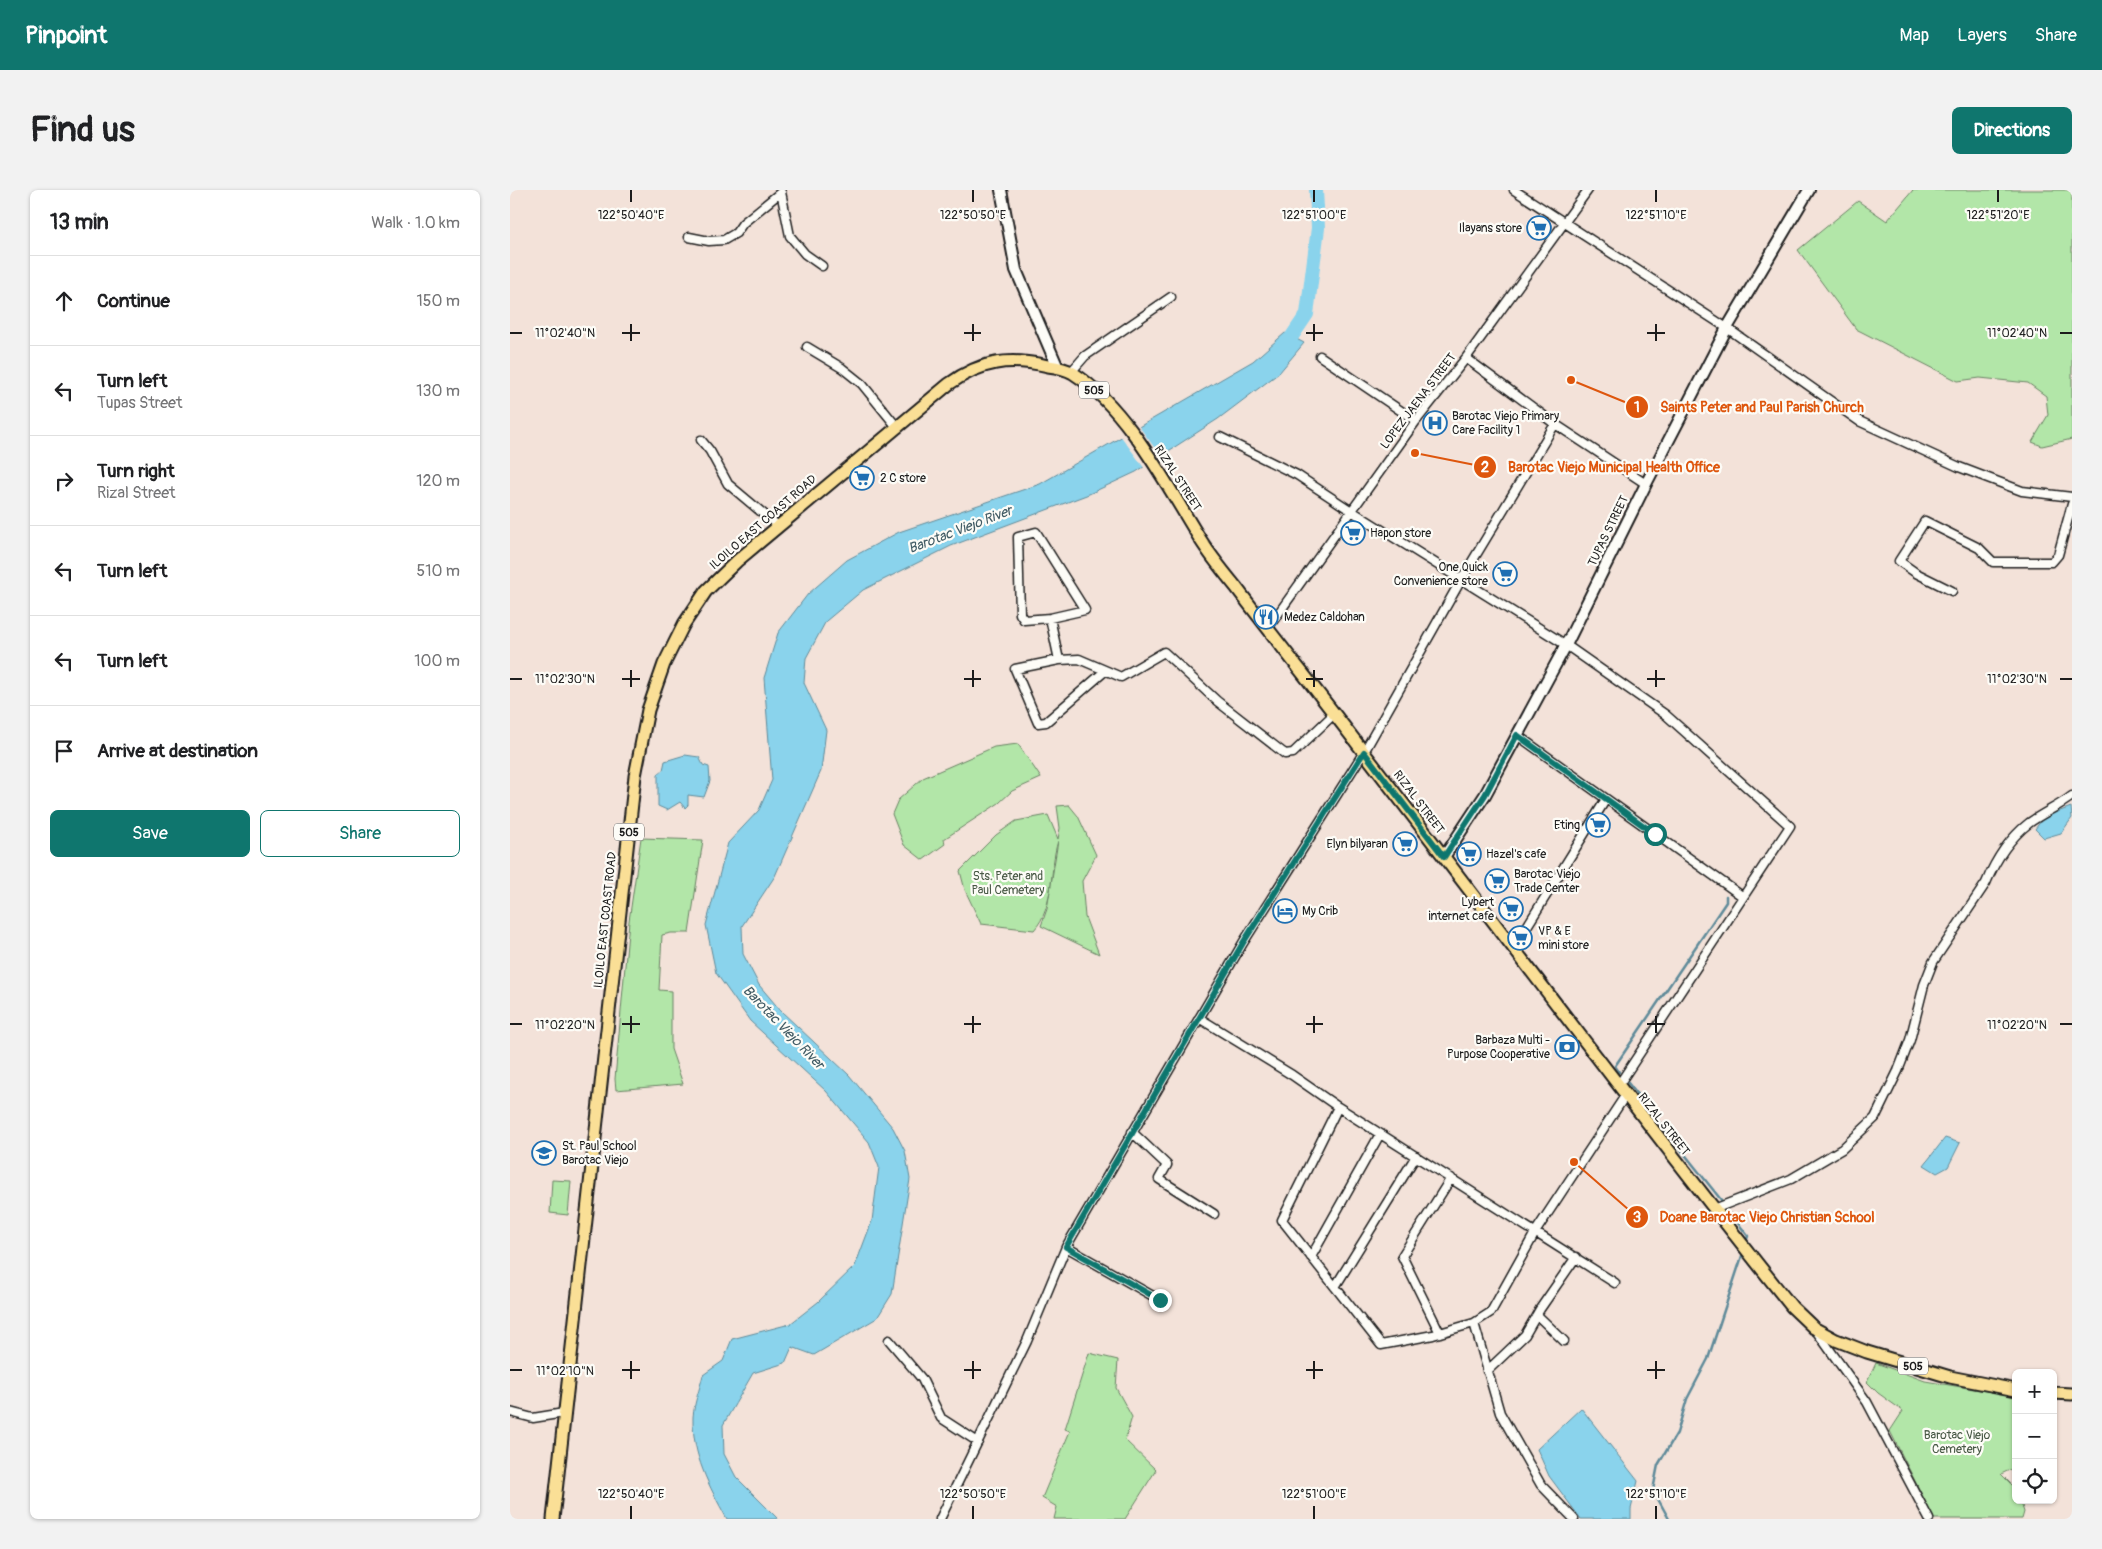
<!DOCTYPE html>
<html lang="en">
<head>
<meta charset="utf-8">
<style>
	body { margin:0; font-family:Pangolin,sans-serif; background:#f2f2f2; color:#202124 }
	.controls { position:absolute; right:15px; bottom:15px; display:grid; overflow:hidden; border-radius:8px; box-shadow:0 1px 4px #0004 }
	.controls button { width:45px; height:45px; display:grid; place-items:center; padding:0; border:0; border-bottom:1px solid #e0e0e0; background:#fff; color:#202124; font:25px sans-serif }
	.stop { position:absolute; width:15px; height:15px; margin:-11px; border:4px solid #0f766e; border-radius:50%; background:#fff }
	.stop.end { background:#0f766e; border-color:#fff; box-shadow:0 1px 5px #0008 }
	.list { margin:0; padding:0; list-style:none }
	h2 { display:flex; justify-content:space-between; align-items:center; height:65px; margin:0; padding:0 20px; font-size:21px }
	h2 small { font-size:16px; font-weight:400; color:#757577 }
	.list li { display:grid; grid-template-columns:32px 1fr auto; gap:15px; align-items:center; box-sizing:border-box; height:90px; padding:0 20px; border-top:1px solid #e0e0e0 }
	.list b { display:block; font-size:19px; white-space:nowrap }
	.list p { margin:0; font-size:16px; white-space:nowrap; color:#757577 }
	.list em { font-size:16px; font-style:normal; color:#757577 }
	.actions { display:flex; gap:10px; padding:15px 20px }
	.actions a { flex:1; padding:11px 0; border:1px solid #0f766e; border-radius:8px; text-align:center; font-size:18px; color:#0f766e }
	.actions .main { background:#0f766e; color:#fff }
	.icon { flex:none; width:28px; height:28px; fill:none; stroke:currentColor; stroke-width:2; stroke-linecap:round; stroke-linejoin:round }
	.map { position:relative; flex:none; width:1562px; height:1329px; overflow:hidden; border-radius:8px }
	header { display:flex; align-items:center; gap:30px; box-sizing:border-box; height:70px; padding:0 25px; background:#0f766e; color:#fff }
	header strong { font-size:24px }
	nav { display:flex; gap:28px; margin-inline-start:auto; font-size:18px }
	.intro { display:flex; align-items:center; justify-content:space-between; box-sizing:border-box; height:120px; padding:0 30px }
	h1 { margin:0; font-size:35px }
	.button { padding:12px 22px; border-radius:8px; background:#0f766e; color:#fff; font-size:18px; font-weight:700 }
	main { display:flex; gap:30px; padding:0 30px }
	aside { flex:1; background:#fff; border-radius:8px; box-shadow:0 1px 4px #0004 }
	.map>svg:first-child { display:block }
</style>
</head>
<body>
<header>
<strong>Pinpoint</strong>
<nav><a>Map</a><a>Layers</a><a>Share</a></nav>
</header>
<div class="intro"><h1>Find us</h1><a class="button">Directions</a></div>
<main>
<aside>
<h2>13 min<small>Walk · 1.0 km</small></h2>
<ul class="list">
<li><svg class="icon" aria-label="ahead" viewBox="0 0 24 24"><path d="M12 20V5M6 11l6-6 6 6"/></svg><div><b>Continue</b></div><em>150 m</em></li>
<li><svg class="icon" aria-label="left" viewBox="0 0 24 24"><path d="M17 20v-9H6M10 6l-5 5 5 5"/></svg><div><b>Turn left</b><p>Tupas Street</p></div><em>130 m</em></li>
<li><svg class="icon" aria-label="right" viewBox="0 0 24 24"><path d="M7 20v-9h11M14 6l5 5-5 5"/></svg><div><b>Turn right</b><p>Rizal Street</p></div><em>120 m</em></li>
<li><svg class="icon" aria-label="left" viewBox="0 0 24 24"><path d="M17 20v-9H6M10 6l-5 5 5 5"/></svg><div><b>Turn left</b></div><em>510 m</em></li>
<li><svg class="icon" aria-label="left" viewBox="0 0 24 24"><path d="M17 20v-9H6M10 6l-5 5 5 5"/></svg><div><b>Turn left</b></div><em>100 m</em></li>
<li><svg class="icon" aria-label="arrive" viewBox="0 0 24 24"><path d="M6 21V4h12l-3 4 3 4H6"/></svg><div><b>Arrive at destination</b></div></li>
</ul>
<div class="actions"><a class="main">Save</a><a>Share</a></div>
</aside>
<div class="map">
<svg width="1562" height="1329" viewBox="0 0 1562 1329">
	<rect width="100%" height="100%" fill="#f3e2d9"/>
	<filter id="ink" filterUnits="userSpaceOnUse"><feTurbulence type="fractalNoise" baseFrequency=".02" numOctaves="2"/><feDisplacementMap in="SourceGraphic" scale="10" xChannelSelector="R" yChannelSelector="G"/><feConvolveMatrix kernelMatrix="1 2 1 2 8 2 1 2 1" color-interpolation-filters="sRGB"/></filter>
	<g filter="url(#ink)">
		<path fill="#b2e6a8" stroke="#678162" d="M 1403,0 L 1562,0 L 1562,249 L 1532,256 L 1522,252 L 1538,225 L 1536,206 L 1518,193 L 1470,188 L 1448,191 L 1346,139 L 1288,60 L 1348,11 L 1377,31 Z
			M 508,554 L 531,588 L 502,601 L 489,613 L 434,649 L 435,654 L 413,670 L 394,655 L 382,624 L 388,610 L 413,588 L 484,557 Z
			M 559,615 L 568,626 L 586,665 L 572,691 L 575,727 L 589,764 L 531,736 L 537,719 L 548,651 C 539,679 545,717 524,740 L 471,734 L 455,700 L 450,681 L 486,645 L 506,631 L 538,625 L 548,649 L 550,638 L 547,616 Z
			M 131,648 L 193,650 L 179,743 L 161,743 L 152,745 L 149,800 L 161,801 L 161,859 L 173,894 L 106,900 L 105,889 L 119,731 Z
			M 42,990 L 61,991 L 58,1025 L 40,1023 Z
			M 579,1163 L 608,1170 L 606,1198 L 622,1227 L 615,1250 L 646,1280 L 615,1329 L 544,1329 L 547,1317 L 532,1308 L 560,1241 L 555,1239 Z
			M 1366,1173 L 1415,1191 L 1506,1206 L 1506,1277 L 1491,1284 L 1506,1299 L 1506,1310 L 1510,1310 L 1514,1322 L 1512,1329 L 1424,1329 L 1380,1241 L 1393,1221 L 1368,1203 L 1357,1192 Z"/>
		<path fill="#8ad3ec" stroke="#5e8a99" d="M 775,143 L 794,153 L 769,183 L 708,229 L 626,282 L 579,304 L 441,356 L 353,400 L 316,431 L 296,468 L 294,493 L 316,540 L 311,581 L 265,686 L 232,736 L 233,764 L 249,795 L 271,821 L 339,885 L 383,938 L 395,961 L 400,989 L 382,1104 L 367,1128 L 304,1165 L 282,1157 L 275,1173 L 243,1183 L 213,1235 L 214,1264 L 226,1287 L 268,1329 L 217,1329 C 199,1296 182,1265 183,1227 C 184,1213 190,1198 193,1185 L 213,1171 L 222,1149 L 280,1134 L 308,1112 L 345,1076 L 362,1031 L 369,977 L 359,952 L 316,901 L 240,831 L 206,783 L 196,735 L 218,653 L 249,620 L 262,590 L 254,488 L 268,443 L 298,404 L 337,370 L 389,342 L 530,294 L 743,171 Z
			M 175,565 L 189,567 L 193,575 L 199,577 L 200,591 L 194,607 L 178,605 L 178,615 L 175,618 L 170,612 L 157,620 L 148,616 L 148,584 L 153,580 L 155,571 Z
			M 1561,617 L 1562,628 L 1551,643 L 1534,648 L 1525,639 L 1534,627 Z
			M 1435,948 L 1450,953 L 1438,977 L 1427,983 L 1414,975 Z
			M 1071,1218 L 1128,1291 L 1121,1319 L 1121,1329 L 1071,1329 L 1039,1286 L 1027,1259 Z"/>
		<path fill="#f3e2d9" d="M 628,235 L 652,268 L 635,279 L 610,245 Z"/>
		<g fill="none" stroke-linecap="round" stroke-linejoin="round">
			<path stroke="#5e8a99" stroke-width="2.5" d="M 1109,882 L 1105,876 L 1216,712 L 1216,706
				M 1118,893 L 1212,1011
				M 1221,1024 L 1238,1046 L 1236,1052
				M 1159,1329 L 1143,1300 L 1148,1275 L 1167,1243 L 1177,1209 L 1198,1169 L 1233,1063"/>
			<path stroke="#8ad3ec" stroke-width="14" d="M 772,161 L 797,124 L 808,38 L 806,0"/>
			<g stroke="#1c1c1c" stroke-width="11">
				<path id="street" d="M 1004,0 L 1217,138 L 1349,231 L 1449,277 L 1512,301 L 1562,307
					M 179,47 L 199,51 L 214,50 L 226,43 L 233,33 L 271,2 L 280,46 L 295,64 L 312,76
					M 297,157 L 332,178 L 352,194 L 387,237
					M 810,166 L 906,231
					M 956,168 L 1045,234 L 1136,294
					M 561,182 L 575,166 L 661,107
					M 710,247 L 787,285 L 840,320 L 1056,455 L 1156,525 L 1280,636 L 1108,896
					M 191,250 L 200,261 L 218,294 L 268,336
					M 526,342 L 575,420 L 540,428 L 514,430 L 510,424 L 508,347 Z
					M 1442,401 L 1406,383 L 1389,371 L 1415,331 L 1469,358 L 1483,372 L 1542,372 L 1548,365 L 1562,314
					M 540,428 L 549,470
					M 758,438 L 906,231 L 956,168 L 1078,0
					M 595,481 L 536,532 L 528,533 L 505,479 L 549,470 L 569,469 L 611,487 L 654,462 L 707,511 L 775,564 L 783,563 L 824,524
					M 1007,545 L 1232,706
					M 1003,759 L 1096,609
					M 689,828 L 782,885 L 828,917 L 1105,1093
					M 828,917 L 772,1030 L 871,1155 L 923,1145 L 964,1133 L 981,1122 L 1026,1041 L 1115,906
					M 622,942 L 657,975 L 649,989 L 704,1024
					M 1204,1019 L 1281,989 L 1332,959 L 1365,928 L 1388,881 L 1400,850 L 1414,795 L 1423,772 L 1476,693 C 1485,671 1500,648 1519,633 C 1533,623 1549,616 1562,606
					M 556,1057 L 650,1110
					M 801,1067 L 870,944
					M 825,1097 L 906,966
					M 1027,1125 L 1054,1151
					M 964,1133 L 990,1223 L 1031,1295 L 1064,1329
					M 1307,1142 L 1357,1212 L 1419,1329
					M 930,1143 L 892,1066 L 941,988
					M 379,1150 L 412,1189 L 431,1228 L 468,1252
					M 977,1181 L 1015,1145 L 1030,1119 L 1066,1067
					M 0,1222 L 23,1228 L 54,1223
					M 430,1329 L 517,1151 L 556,1057 L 733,753 L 854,562 L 951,390 L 1045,234"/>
			</g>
			<g stroke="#1c1c1c" stroke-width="14">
				<path id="secondary" d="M 491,0 L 506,80 L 548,178
					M 934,667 L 975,605 L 1056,455 L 1136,294 L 1217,138 L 1299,0"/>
			</g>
			<g stroke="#1c1c1c" stroke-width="15">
				<path id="primary" d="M 1543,1203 L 1562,1204
					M 43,1329 L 125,586 L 138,520 L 154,474 L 174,434 L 196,401 L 227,371 L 439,194 C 471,171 499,167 538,176 C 546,177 556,179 563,183 C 616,217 655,292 687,344 C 698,363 712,380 726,397 C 768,453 813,508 855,564 C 997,748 1136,935 1282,1117 L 1304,1138 L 1326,1150 L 1357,1162 L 1440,1187 L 1506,1200"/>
			</g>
			<use href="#street" stroke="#fdfcf7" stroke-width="8"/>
			<use href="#secondary" stroke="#fdfcf7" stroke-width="10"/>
			<use href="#primary" stroke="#fadf96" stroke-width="11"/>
		</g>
	</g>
	<g fill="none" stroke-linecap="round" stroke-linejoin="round" filter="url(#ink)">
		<path stroke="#0f766e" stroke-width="6" d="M 650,1110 L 556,1057 L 733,753 L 854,562 L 934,667 L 975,605 L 1007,545 L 1145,644"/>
	</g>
	<path fill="none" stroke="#1c1c1c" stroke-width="2" d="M 121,0 L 121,12M 463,0 L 463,12M 804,0 L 804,12M 1146,0 L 1146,12M 1488,0 L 1488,12M 121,134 L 121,151M 463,134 L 463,151M 804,134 L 804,151M 1146,134 L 1146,151M 0,143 L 12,143M 112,143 L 130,143M 454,143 L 471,143M 796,143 L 813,143M 1137,143 L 1155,143M 1550,143 L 1562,143M 121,480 L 121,497M 463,480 L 463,497M 804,480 L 804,497M 1146,480 L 1146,497M 0,489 L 12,489M 112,489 L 130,489M 454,489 L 471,489M 796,489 L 813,489M 1137,489 L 1155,489M 1550,489 L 1562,489M 121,826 L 121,843M 463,826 L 463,843M 804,826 L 804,843M 1146,826 L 1146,843M 0,834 L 12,834M 112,834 L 130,834M 454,834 L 471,834M 796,834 L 813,834M 1137,834 L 1155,834M 1550,834 L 1562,834M 121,1171 L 121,1189M 463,1171 L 463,1189M 804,1171 L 804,1189M 1146,1171 L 1146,1189M 0,1180 L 12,1180M 112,1180 L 130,1180M 454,1180 L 471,1180M 796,1180 L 813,1180M 1137,1180 L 1155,1180M 121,1316 L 121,1329M 463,1316 L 463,1329M 804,1316 L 804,1329M 1146,1316 L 1146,1329"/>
	<defs>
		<g id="supermarket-ring" transform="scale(1.25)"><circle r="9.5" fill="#fdfcf7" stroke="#1f6fb2" stroke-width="1.5"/><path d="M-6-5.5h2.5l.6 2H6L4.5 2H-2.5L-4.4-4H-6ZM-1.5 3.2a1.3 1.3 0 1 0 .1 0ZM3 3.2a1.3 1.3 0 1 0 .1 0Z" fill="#1f6fb2"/></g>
		<g id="hospital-ring" transform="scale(1.25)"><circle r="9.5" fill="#fdfcf7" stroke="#1f6fb2" stroke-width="1.5"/><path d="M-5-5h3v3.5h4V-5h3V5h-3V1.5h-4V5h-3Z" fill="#1f6fb2"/></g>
		<g id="restaurant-ring" transform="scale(1.25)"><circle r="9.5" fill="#fdfcf7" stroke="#1f6fb2" stroke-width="1.5"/><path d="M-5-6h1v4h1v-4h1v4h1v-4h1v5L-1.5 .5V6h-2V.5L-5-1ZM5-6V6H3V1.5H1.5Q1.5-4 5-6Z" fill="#1f6fb2"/></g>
		<g id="hotel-ring" transform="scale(1.25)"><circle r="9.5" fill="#fdfcf7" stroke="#1f6fb2" stroke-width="1.5"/><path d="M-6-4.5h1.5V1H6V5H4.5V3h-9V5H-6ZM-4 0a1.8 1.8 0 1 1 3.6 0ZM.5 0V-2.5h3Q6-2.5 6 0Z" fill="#1f6fb2"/></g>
		<g id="bank-ring" transform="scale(1.25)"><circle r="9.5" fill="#fdfcf7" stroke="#1f6fb2" stroke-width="1.5"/><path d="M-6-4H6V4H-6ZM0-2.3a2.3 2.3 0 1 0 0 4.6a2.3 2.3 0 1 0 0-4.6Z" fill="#1f6fb2"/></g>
		<g id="school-ring" transform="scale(1.25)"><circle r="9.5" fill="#fdfcf7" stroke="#1f6fb2" stroke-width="1.5"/><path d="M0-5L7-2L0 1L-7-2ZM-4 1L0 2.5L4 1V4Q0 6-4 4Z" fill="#1f6fb2"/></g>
	</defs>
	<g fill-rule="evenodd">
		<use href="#supermarket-ring" x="1029" y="38"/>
		<use href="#hospital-ring" x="925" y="233"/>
		<use href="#supermarket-ring" x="352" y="288"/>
		<use href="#supermarket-ring" x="843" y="343"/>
		<use href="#supermarket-ring" x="995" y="384"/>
		<use href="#restaurant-ring" x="756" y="427"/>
		<use href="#supermarket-ring" x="1088" y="635"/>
		<use href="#supermarket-ring" x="895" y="654"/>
		<use href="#supermarket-ring" x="959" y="664"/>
		<use href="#supermarket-ring" x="987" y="691"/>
		<use href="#supermarket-ring" x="1001" y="719"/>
		<use href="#hotel-ring" x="775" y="721"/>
		<use href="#supermarket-ring" x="1010" y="748"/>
		<use href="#bank-ring" x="1057" y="857"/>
		<use href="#school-ring" x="34" y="963"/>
	</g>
	<g text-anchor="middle" stroke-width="4.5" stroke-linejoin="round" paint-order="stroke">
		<g fill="#fdfcf7" stroke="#605f5e" stroke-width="1">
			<rect x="569" y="191.5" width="30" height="17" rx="4"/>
			<rect x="104" y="633.5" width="30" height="17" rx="4"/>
			<rect x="1388" y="1167.5" width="30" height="17" rx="4"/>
		</g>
		<g font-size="11" font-weight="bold" fill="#1c1c1c">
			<text x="584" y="204">505</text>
			<text x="119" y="646">505</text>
			<text x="1403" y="1180">505</text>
		</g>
		<g font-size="12" fill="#1c1c1c" stroke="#fdfcf7" text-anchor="start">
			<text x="1012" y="42" text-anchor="end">Ilayans store</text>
			<text x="942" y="230">Barotac Viejo Primary<tspan x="942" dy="14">Care Facility 1</tspan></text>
			<text x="370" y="292">2 C store</text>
			<text x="860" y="347">Hapon store</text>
			<text x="978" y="381" text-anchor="end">One Quick<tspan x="978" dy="14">Convenience store</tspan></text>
			<text x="774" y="431">Medez Caldohan</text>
			<text x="1070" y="639" text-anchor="end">Eting</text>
			<text x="878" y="658" text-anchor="end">Elyn bilyaran</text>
			<text x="976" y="668">Hazel's cafe</text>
			<text x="1004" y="688">Barotac Viejo<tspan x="1004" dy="14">Trade Center</tspan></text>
			<text x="984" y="716" text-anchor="end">Lybert<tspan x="984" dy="14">internet cafe</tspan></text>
			<text x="792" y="725">My Crib</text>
			<text x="1028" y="745">VP &amp; E<tspan x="1028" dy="14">mini store</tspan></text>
			<text x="1040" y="854" text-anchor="end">Barbaza Multi -<tspan x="1040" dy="14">Purpose Cooperative</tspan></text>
			<text x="52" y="960">St. Paul School<tspan x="52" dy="14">Barotac Viejo</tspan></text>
		</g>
		<g font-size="12" fill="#1c1c1c" stroke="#fdfcf7">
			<text transform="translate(908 211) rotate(-53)" y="4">LOPEZ JAENA STREET</text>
			<text transform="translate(668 288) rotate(57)" y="4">RIZAL STREET</text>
			<text transform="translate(253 332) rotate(-41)" y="4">ILOILO EAST COAST ROAD</text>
			<text transform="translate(1098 341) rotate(-64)" y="4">TUPAS STREET</text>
			<text transform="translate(909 612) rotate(53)" y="4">RIZAL STREET</text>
			<text transform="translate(95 730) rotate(-84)" y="4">ILOILO EAST COAST ROAD</text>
			<text transform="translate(1154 934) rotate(52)" y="4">RIZAL STREET</text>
		</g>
		<g font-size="12" fill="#495946" stroke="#fdfcf7">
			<text x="498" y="690">Sts. Peter and<tspan x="498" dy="14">Paul Cemetery</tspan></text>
			<text x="1447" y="1249">Barotac Viejo<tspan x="1447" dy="14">Cemetery</tspan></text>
		</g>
		<g font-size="14" font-style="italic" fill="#425c65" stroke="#fdfcf7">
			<text transform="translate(450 339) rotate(-21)" y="5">Barotac Viejo River</text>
			<text transform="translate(274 837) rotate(46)" y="5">Barotac Viejo River</text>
		</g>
	</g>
	<g font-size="12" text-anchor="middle" fill="#1c1c1c" stroke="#fdfcf7" stroke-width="4.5" stroke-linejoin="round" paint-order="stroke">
		<text x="121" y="29">122°50'40"E</text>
		<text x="463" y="29">122°50'50"E</text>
		<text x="804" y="29">122°51'00"E</text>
		<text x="1146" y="29">122°51'10"E</text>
		<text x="1488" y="29">122°51'20"E</text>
		<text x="55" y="147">11°02'40"N</text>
		<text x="1507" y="147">11°02'40"N</text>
		<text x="55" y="493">11°02'30"N</text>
		<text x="1507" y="493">11°02'30"N</text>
		<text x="55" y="839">11°02'20"N</text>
		<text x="1507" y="839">11°02'20"N</text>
		<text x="55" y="1185">11°02'10"N</text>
		<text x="121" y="1308">122°50'40"E</text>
		<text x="463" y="1308">122°50'50"E</text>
		<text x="804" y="1308">122°51'00"E</text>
		<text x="1146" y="1308">122°51'10"E</text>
	</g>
	<path fill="none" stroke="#de560d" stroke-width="2" d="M1061 190L1127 217M905 263L975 277M1064 972L1127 1027"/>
	<g fill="#de560d" stroke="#fdfcf7" stroke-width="2">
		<circle cx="1061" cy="190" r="5"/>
		<circle cx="905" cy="263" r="5"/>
		<circle cx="1064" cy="972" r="5"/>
		<circle cx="1127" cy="217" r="12"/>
		<circle cx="975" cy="277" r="12"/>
		<circle cx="1127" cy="1027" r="12"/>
	</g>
	<g font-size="15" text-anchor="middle" font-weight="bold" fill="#fff">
		<text x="1127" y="222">1</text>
		<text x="975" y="282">2</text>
		<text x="1127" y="1032">3</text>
	</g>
	<g font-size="14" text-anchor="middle" font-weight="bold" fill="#de560d" stroke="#fdfcf7" stroke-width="4.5" stroke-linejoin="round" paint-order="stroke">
		<text x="1252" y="222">Saints Peter and Paul Parish Church</text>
		<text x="1104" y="282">Barotac Viejo Municipal Health Office</text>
		<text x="1257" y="1032">Doane Barotac Viejo Christian School</text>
	</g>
</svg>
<div class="controls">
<button>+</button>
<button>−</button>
<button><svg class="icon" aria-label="locate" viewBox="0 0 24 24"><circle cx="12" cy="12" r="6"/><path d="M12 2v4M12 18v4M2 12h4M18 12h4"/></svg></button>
</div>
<div class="stop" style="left:1145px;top:644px"></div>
<div class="stop end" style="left:650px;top:1110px"></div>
</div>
</main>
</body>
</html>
